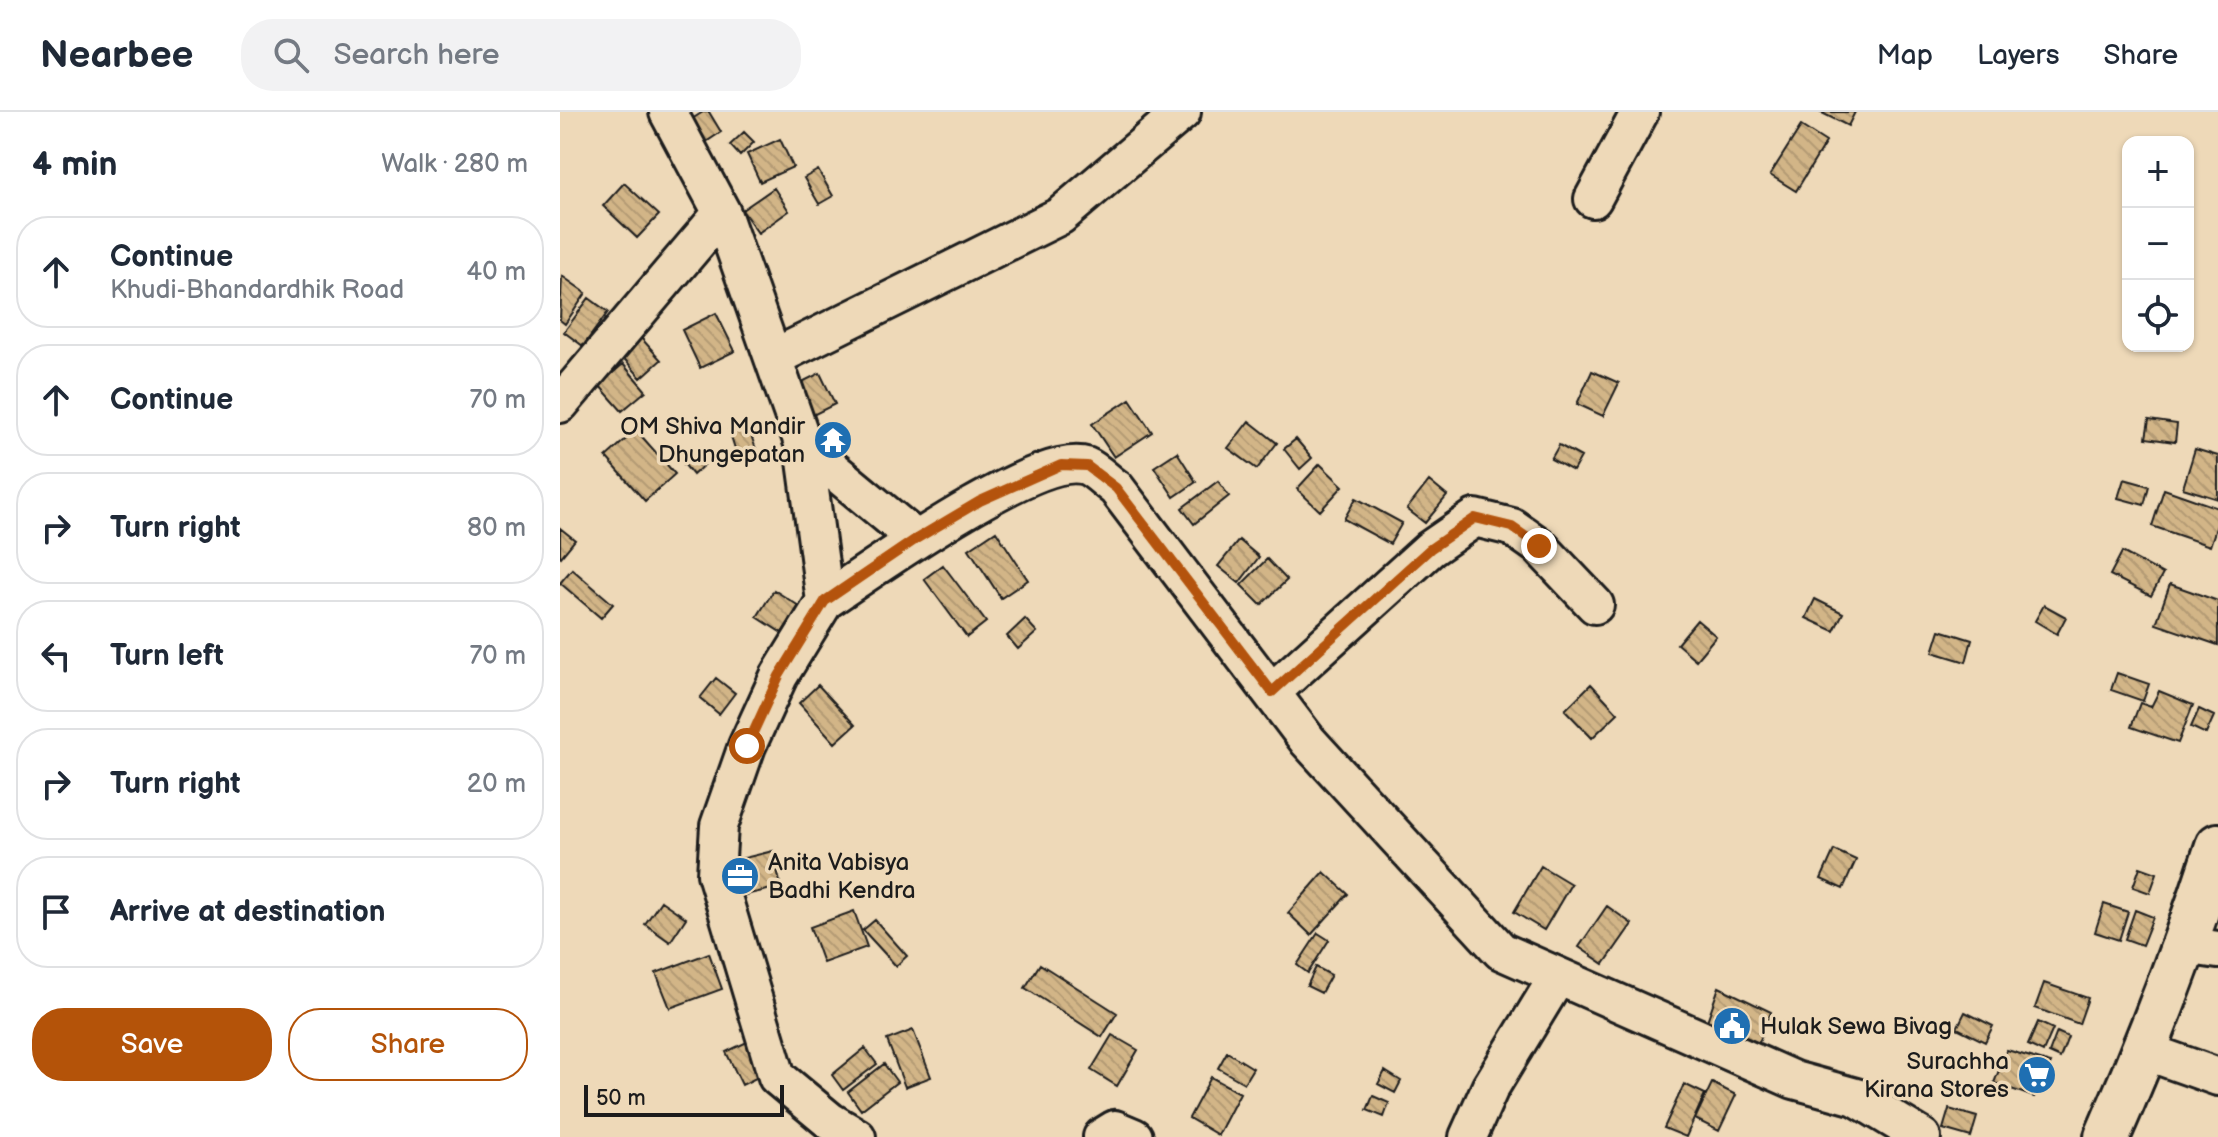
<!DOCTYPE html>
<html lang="en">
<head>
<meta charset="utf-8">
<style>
	body { margin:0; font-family:"Balsamiq Sans",sans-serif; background:#f2f2f3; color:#1f2937 }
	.controls { position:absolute; right:24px; top:24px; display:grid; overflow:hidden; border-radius:16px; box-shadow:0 2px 6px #0004 }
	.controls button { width:72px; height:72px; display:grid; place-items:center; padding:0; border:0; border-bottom:2px solid #e0e1e3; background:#fff; color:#1f2937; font:40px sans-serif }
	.scale { position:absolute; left:24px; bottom:20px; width:200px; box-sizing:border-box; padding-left:8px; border:4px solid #1c1c1c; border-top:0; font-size:22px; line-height:28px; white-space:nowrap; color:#1c1c1c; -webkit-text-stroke:6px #eed9b8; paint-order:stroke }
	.stop { position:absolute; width:24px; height:24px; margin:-18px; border:6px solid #b45309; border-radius:50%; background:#fff }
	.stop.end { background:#b45309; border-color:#fff; box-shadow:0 2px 8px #0008 }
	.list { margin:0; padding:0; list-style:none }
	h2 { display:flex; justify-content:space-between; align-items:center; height:104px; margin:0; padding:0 32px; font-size:34px }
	h2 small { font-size:26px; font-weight:400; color:#747a83 }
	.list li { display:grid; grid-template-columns:52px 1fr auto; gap:24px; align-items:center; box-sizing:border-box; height:112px; margin:0 16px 16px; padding:0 16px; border:2px solid #e0e1e3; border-radius:32px }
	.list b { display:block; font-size:30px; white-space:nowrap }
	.list p { margin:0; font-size:26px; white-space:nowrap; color:#747a83 }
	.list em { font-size:26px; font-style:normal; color:#747a83 }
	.actions { display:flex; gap:16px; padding:24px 32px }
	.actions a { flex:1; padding:18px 0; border:2px solid #b45309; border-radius:32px; text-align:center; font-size:28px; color:#b45309 }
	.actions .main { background:#b45309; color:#fff }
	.icon { flex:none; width:44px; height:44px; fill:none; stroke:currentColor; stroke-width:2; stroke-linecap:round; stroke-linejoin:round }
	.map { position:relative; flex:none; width:1658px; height:1025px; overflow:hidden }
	header { display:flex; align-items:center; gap:48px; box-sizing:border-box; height:112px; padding:0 40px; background:#fff; border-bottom:2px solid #e0e1e3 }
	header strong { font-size:38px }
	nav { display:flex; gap:44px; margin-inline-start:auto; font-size:28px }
	.search { width:560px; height:72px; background:#f2f2f3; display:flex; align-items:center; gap:20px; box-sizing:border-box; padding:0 28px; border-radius:32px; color:#747a83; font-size:30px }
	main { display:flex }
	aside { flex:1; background:#fff }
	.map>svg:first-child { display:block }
</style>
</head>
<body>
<header>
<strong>Nearbee</strong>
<div class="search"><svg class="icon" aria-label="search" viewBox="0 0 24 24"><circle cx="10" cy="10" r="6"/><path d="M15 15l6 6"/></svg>Search here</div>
<nav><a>Map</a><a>Layers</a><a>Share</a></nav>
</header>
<main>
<aside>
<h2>4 min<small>Walk · 280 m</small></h2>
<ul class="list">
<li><svg class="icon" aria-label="ahead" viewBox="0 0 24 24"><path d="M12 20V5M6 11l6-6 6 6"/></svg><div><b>Continue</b><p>Khudi-Bhandardhik Road</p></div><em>40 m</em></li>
<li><svg class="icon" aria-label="ahead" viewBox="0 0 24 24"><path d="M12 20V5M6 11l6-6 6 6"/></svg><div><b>Continue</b></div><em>70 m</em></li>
<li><svg class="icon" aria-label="right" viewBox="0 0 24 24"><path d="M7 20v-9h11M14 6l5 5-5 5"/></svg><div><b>Turn right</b></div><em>80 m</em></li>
<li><svg class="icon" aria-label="left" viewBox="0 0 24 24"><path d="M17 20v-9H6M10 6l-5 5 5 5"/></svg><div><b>Turn left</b></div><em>70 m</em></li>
<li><svg class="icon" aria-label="right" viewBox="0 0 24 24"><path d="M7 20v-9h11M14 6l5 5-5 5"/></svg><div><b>Turn right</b></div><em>20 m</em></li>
<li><svg class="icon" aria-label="arrive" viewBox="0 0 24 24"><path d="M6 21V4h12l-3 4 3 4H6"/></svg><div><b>Arrive at destination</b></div></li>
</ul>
<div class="actions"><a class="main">Save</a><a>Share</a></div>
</aside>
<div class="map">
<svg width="1658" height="1025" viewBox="0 0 1658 1025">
	<defs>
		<pattern id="building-back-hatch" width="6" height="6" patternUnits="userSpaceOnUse" patternTransform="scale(2)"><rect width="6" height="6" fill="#d2b587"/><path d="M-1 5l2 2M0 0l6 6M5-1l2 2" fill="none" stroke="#b49b74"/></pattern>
	</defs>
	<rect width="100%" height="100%" fill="#eed9b8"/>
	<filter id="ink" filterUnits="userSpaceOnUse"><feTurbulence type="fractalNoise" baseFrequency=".0125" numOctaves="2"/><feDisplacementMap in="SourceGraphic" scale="16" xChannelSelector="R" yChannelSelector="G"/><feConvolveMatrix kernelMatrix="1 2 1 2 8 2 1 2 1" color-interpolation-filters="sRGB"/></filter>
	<g filter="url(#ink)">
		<path fill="url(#building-back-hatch)" stroke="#1c1c1c" stroke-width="2" d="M 143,0 L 149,0 L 161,20 L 146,30 L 132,7 Z
			M 1260,0 L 1295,0 L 1288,14 Z
			M 1241,14 L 1266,30 L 1236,79 L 1210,63 Z
			M 184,20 L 194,30 L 180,44 L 170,33 Z
			M 220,27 L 233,55 L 200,70 L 187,42 Z
			M 258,58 L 273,84 L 259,92 L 244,66 Z
			M 64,71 L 99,103 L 77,126 L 43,94 Z
			M 214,76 L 229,99 L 198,121 L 182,98 Z
			M 2,164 L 26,181 L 5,212 L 0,208 Z
			M 29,186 L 48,200 L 23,234 L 4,220 Z
			M 156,201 L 175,239 L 140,256 L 122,218 Z
			M 73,217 L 101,248 L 81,266 L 53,234 Z
			M 63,252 L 86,279 L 62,299 L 39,273 Z
			M 1032,259 L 1059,271 L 1043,304 L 1017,292 Z
			M 260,261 L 275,292 L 253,303 L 238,272 Z
			M 570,287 L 592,320 L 554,345 L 532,312 Z
			M 1589,308 L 1617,312 L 1615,330 L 1586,326 Z
			M 689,309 L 717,331 L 697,357 L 668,336 Z
			M 187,312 L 197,340 L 178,346 L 169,318 Z
			M 76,318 L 115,362 L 85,389 L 46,345 Z
			M 736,327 L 752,346 L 740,357 L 724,337 Z
			M 999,333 L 1021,345 L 1013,359 L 991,347 Z
			M 1635,337 L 1658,344 L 1658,387 L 1623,376 Z
			M 617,340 L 636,370 L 614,385 L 594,355 Z
			M 136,341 L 146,351 L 133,363 L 124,352 Z
			M 760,352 L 783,374 L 760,399 L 737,377 Z
			M 1564,367 L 1589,374 L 1584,393 L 1558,386 Z
			M 658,369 L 669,384 L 634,412 L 622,396 Z
			M 869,369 L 887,384 L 865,411 L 847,397 Z
			M 1604,377 L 1658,396 L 1658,410 L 1650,434 L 1592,414 Z
			M 796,386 L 842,411 L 830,432 L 784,407 Z
			M 0,416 L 15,428 L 1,445 L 0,444 Z
			M 436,419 L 468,468 L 441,486 L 409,437 Z
			M 679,428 L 699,445 L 679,471 L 658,454 Z
			M 1562,440 L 1603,462 L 1591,484 L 1550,463 Z
			M 707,447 L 727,468 L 701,493 L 681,473 Z
			M 383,453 L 426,510 L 407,525 L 364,467 Z
			M 12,457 L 53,492 L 41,506 L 0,471 Z
			M 1610,472 L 1658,489 L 1658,533 L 1596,512 Z
			M 214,478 L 239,494 L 222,521 L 197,505 Z
			M 1255,487 L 1283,501 L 1274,519 L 1246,506 Z
			M 1484,493 L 1506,505 L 1497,522 L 1475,509 Z
			M 465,507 L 477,520 L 458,537 L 447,524 Z
			M 1137,508 L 1156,524 L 1136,548 L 1117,532 Z
			M 1380,518 L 1412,528 L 1406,550 L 1373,540 Z
			M 1557,561 L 1589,572 L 1583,589 L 1551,578 Z
			M 156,566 L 175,581 L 159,602 L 140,586 Z
			M 1031,572 L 1058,601 L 1032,626 L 1005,598 Z
			M 258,573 L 295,613 L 275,631 L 239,591 Z
			M 1599,579 L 1633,593 L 1618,631 L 1571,615 L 1580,591 L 1591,595 Z
			M 1639,597 L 1654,604 L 1646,622 L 1631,615 Z
			M 1274,738 L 1296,748 L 1283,777 L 1261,767 Z
			M 213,739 L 221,775 L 180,784 L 172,749 Z
			M 981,754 L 1011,772 L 984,818 L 954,800 Z
			M 1580,755 L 1597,761 L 1590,781 L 1573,775 Z
			M 764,760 L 788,782 L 751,823 L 728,801 Z
			M 101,789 L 126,806 L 110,830 L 85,812 Z
			M 1544,792 L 1568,800 L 1559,828 L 1535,820 Z
			M 1047,794 L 1072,812 L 1044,852 L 1019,835 Z
			M 1575,798 L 1593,805 L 1582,833 L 1565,827 Z
			M 294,799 L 307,835 L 263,851 L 250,815 Z
			M 315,808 L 347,844 L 336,854 L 303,818 Z
			M 758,821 L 769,828 L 748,861 L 737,853 Z
			M 149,841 L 162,877 L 110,896 L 96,861 Z
			M 480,852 L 557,901 L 542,925 L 465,876 Z
			M 756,855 L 771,863 L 761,881 L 747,874 Z
			M 1484,871 L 1528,886 L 1519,912 L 1475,896 Z
			M 1159,875 L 1211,900 L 1196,938 L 1146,912 Z
			M 1405,900 L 1433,914 L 1425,930 L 1397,916 Z
			M 1478,910 L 1493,917 L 1483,940 L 1468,933 Z
			M 353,918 L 371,965 L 345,975 L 327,928 Z
			M 1497,920 L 1508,925 L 1500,946 L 1489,941 Z
			M 552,923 L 578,938 L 557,974 L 531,958 Z
			M 189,929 L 206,961 L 182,973 L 166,940 Z
			M 305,936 L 317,952 L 283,978 L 272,963 Z
			M 1447,938 L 1491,951 L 1474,985 L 1434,971 Z
			M 667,940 L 693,956 L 684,971 L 658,956 Z
			M 324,952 L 337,970 L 301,998 L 288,980 Z
			M 825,959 L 841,969 L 835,981 L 818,972 Z
			M 651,965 L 680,981 L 658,1023 L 629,1006 Z
			M 1152,971 L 1176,983 L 1159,1019 L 1135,1007 Z
			M 1124,972 L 1145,982 L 1126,1025 L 1104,1016 Z
			M 813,984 L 829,991 L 824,1005 L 807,998 Z
			M 1389,997 L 1417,1005 L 1411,1025 L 1383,1017 Z"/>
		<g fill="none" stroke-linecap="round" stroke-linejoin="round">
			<g stroke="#1c1c1c" stroke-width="42">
				<path id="minor" d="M 108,0 L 162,101 L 244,334 L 265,489 L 219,564 L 187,634 L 159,714 L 156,762 L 217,965 L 270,1009 L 297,1025
					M 1033,87 L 1080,0
					M 213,246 L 500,104 L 622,0
					M 0,292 L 162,101
					M 244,334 L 356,427
					M 265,489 C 310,459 477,339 526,354 C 536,358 547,370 556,376 L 748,629 L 941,839 L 1234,968 L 1296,985 L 1362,1025
					M 712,580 L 870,437 L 915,406 L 952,415 L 979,434 L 1035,493
					M 1624,833 L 1658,838
					M 1585,939 L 1658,965
					M 542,1025 L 555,1017 L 574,1025
					M 908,1025 L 930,976 L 998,864"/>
			</g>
			<g stroke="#1c1c1c" stroke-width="50">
				<path id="major" d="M 1547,1025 C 1589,930 1626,833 1658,734"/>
			</g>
			<use href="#minor" stroke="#eed9b8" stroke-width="36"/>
			<use href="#major" stroke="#eed9b8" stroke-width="44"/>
		</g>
	</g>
	<g fill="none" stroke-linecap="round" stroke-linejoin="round" filter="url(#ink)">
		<path stroke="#b45309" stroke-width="10" d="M 187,634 L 219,564 L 265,489 L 356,427 L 420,389 L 501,353 L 527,354 L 556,376 L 712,580 L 870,437 L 915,406 L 952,415 L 979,434"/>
	</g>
	<defs>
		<g id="temple-disc" transform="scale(2)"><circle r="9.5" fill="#1f6fb2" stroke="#eed9b8"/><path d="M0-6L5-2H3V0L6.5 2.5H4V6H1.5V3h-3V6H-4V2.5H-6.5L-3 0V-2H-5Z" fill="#fff"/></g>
		<g id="office-disc" transform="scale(2)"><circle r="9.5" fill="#1f6fb2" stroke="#eed9b8"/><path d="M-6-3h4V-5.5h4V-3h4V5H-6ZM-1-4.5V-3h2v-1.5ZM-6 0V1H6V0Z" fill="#fff"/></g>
		<g id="civic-disc" transform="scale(2)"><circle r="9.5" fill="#1f6fb2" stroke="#eed9b8"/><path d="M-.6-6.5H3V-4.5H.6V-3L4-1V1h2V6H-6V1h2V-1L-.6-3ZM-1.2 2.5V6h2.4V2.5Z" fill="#fff"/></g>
		<g id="supermarket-disc" transform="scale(2)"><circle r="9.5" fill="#1f6fb2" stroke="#eed9b8"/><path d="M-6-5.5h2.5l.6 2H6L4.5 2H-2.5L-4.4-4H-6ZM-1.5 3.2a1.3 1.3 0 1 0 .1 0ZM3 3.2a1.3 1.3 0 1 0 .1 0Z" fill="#fff"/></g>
	</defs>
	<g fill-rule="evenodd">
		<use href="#temple-disc" x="273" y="328"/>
		<use href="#office-disc" x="180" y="764"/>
		<use href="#civic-disc" x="1172" y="914"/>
		<use href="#supermarket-disc" x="1477" y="963"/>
	</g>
	<g text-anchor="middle" stroke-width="7" stroke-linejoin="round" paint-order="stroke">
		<g font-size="24" fill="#1c1c1c" stroke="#eed9b8" text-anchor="end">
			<text x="245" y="322">OM Shiva Mandir<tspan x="245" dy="28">Dhungepatan</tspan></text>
			<text x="208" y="758" text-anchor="start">Anita Vabisya<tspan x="208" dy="28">Badhi Kendra</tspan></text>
			<text x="1200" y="922" text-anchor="start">Hulak Sewa Bivag</text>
			<text x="1449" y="957">Surachha<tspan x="1449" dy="28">Kirana Stores</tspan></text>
		</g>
	</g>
</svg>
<div class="controls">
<button>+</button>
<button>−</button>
<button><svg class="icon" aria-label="locate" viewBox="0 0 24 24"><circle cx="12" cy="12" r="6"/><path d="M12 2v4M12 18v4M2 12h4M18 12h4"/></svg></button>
</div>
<div class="scale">50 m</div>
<div class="stop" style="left:187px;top:634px"></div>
<div class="stop end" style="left:979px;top:434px"></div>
</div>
</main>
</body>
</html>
